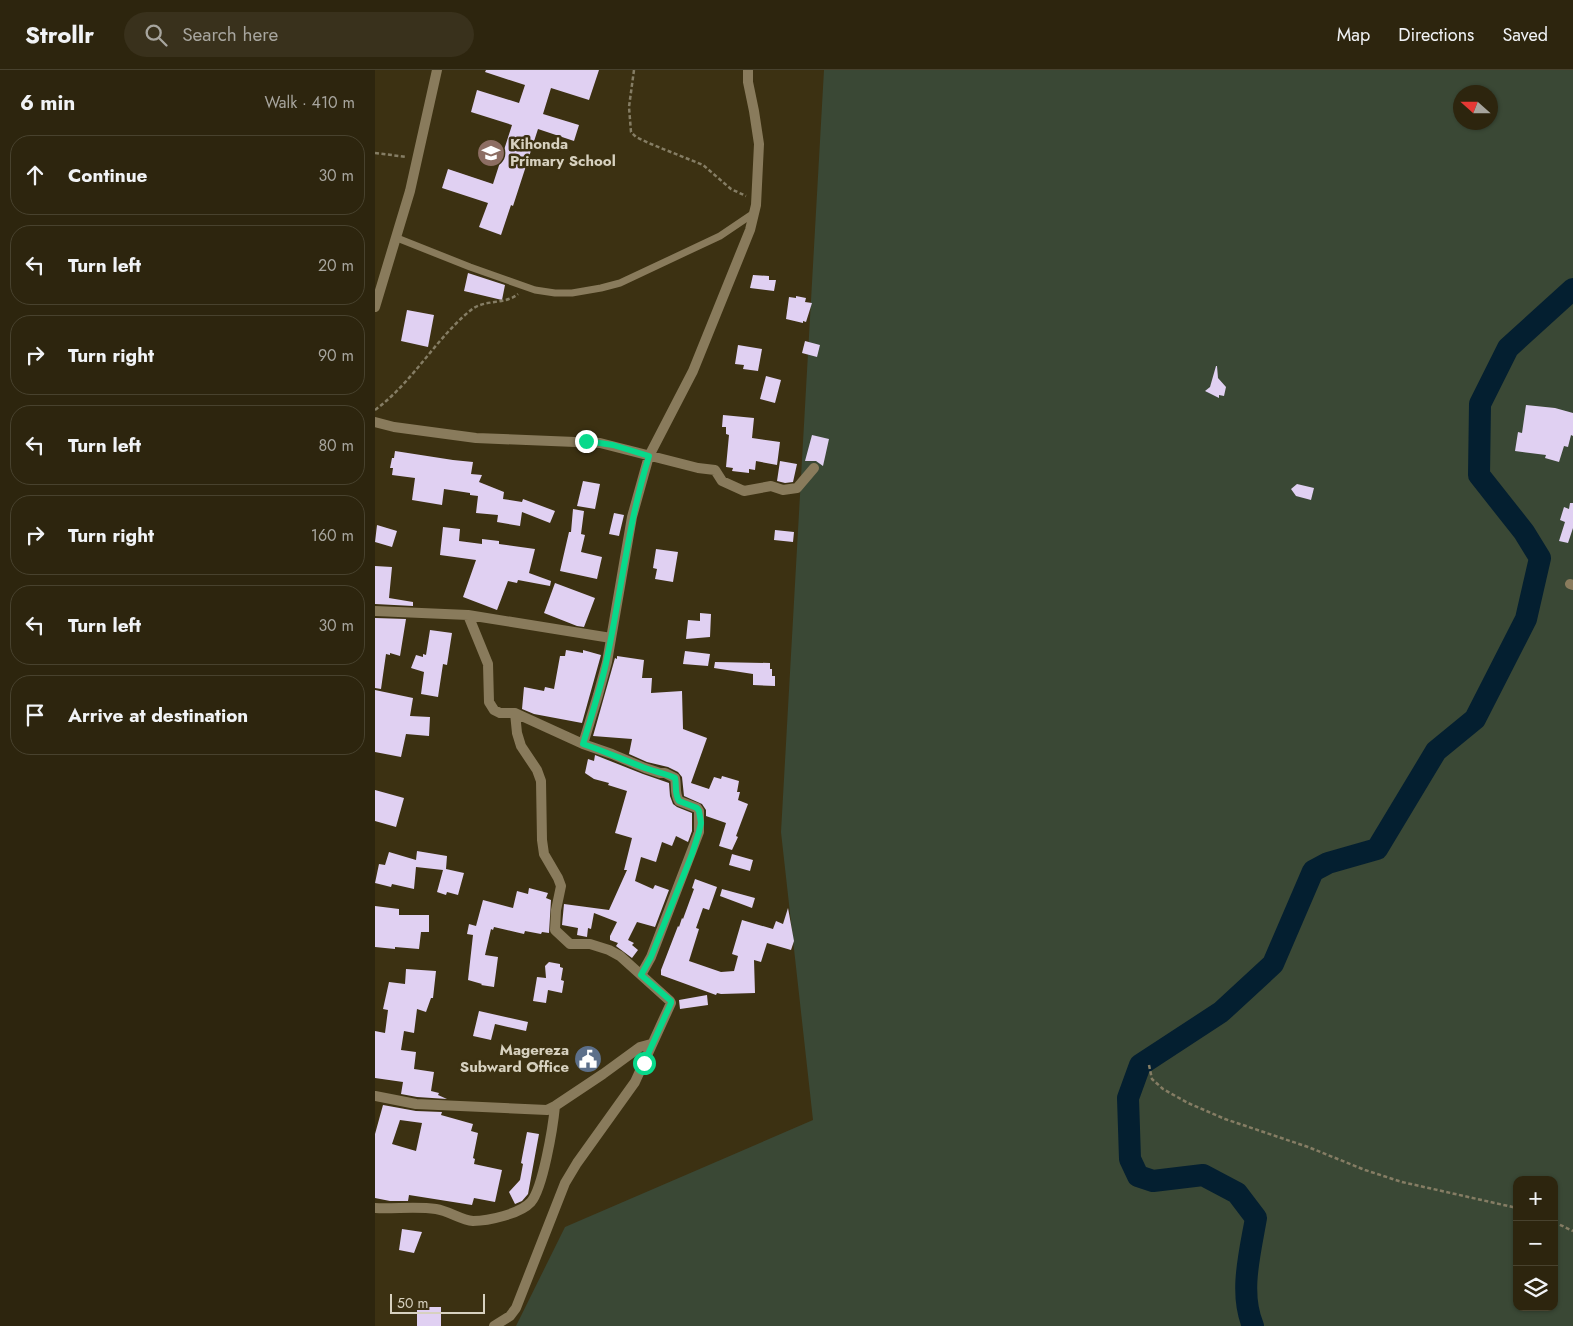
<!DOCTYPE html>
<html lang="en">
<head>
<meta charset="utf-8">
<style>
	body { margin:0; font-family:Jost,sans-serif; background:#39311c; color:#f1f3f6 }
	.controls { position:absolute; right:15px; bottom:15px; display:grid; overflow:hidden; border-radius:10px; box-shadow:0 1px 4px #0004 }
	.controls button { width:45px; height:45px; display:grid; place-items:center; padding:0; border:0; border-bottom:1px solid #48422e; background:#2d250e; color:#f1f3f6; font:25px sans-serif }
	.compass { position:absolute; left:1078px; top:15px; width:45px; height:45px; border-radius:50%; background:#2d250e; box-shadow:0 1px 4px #0004; rotate:291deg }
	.scale { position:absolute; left:15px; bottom:12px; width:95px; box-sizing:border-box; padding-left:5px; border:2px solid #d7d1bf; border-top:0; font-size:14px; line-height:18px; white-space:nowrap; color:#d7d1bf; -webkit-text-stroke:4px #3c3112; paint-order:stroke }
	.stop { position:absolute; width:15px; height:15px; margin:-11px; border:4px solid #08d98b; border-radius:50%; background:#fff }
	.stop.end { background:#08d98b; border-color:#fff; box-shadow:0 1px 5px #0008 }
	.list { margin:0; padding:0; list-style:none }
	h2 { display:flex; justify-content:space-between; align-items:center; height:65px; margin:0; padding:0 20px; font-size:21px }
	h2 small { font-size:16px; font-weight:400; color:#a7a59e }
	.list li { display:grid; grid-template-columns:32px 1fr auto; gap:15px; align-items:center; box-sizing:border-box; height:80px; margin:0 10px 10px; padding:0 10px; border:1px solid #48422e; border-radius:20px }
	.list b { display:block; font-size:19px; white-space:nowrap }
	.list em { font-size:16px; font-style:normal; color:#a7a59e }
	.icon { flex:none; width:28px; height:28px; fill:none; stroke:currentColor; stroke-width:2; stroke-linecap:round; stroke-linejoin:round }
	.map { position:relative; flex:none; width:1198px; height:1256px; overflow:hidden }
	header { display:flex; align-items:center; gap:30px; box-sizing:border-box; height:70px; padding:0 25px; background:#2d250e; border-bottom:1px solid #48422e }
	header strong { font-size:24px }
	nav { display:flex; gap:28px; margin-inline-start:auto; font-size:18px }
	.search { width:350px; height:45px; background:#39311c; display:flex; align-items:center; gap:12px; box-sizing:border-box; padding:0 18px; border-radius:28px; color:#a7a59e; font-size:19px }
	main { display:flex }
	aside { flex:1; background:#2d250e }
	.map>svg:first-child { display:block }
</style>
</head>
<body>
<header>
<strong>Strollr</strong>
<div class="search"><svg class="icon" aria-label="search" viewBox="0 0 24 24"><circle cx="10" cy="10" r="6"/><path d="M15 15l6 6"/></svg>Search here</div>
<nav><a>Map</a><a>Directions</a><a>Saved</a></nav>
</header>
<main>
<aside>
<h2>6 min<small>Walk · 410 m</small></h2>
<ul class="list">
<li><svg class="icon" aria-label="ahead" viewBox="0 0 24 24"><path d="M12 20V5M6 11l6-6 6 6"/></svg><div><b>Continue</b></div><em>30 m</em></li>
<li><svg class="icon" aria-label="left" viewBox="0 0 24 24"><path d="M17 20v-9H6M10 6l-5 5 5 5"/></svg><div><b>Turn left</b></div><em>20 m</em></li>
<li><svg class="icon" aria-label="right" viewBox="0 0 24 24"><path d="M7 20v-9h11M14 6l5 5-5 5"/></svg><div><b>Turn right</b></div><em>90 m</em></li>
<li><svg class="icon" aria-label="left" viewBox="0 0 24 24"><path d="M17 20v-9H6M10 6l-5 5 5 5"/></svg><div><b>Turn left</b></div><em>80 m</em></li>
<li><svg class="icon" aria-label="right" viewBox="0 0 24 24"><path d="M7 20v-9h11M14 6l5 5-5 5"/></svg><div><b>Turn right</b></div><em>160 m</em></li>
<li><svg class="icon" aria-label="left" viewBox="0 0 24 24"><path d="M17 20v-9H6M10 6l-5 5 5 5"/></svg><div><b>Turn left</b></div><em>30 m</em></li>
<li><svg class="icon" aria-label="arrive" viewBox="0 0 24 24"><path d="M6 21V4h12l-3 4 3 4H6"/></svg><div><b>Arrive at destination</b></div></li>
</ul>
</aside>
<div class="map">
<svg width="1198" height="1256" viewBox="0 0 1198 1256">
	<rect width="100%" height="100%" fill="#3c3112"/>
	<path fill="#3a4835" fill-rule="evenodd" d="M 449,0 L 1198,0 L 1198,1256 L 141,1256 L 190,1157 L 438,1050 L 406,762 ZM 1086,22 L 1116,22 L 1116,52 L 1086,52 ZM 1142,1110 L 1179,1110 L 1179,1237 L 1142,1237 Z"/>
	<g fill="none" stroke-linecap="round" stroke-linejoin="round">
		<path stroke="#041f30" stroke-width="22" d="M 878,1256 C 864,1223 875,1183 881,1148 L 862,1123 L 828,1105 L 778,1111 L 763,1106 L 755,1089 L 753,1028 L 765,995 L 846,942 L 898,894 L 938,801 L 953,793 L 1002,779 L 1061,681 L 1100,649 L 1151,549 L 1165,488 L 1149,462 L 1104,405 L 1105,334 L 1133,278 L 1198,219"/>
	</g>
	<path fill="#e0d0f2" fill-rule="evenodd" d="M 111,0 L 224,0 L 214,30 L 176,18 L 168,44 L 204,55 L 199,71 L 163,59 L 138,136 L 136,135 L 126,165 L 104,157 L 113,133 L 67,118 L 73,99 L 118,114 L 137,55 L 96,42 L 102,20 L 144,33 L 150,15 L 110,2 Z
		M 93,203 L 130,215 L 127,230 L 89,221 Z
		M 378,205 L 394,206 L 394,210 L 401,210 L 399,221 L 375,218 Z
		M 421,226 L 431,228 L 430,232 L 437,233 L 431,252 L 428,251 L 428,253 L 411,249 L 414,227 L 421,228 Z
		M 32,240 L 59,245 L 53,277 L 26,271 Z
		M 430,271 L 445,275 L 442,287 L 427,283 Z
		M 363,275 L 387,279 L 383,301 L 368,299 L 369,295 L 360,294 Z
		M 841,296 L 842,296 L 843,308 L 851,317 L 849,326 L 844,325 L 844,328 L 830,321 L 835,317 Z
		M 391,306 L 406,310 L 400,333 L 385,329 Z
		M 1151,335 L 1180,338 L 1198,343 L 1198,366 L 1196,365 L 1193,377 L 1189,376 L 1184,392 L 1170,388 L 1171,385 L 1140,381 L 1143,362 L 1147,363 Z
		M 348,345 L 379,348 L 377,368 L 405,372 L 402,395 L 381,391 L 380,400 L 374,399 L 374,403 L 357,401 L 358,398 L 351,397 L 354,365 L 351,364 L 351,357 L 347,357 Z
		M 437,365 L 454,369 L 448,396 L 441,391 L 430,391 Z
		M 20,381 L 78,390 L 98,392 L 96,404 L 107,405 L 104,412 L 129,422 L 128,429 L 147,432 L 148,429 L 180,441 L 175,453 L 147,442 L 145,456 L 122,452 L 123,445 L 101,443 L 103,426 L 95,425 L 95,423 L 69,419 L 67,435 L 37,430 L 40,408 L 17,405 L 18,398 L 15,398 L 17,388 L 19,388 Z
		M 405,391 L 422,394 L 418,412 L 410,413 L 402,411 Z
		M 208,411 L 225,414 L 220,439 L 202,436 Z
		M 922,414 L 939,418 L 936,430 L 921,426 L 916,419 Z
		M 1195,433 L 1198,433 L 1198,458 L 1193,473 L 1184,471 L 1190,452 L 1185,450 L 1189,437 L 1194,439 Z
		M 198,439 L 209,441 L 206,464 L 210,465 L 206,482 L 227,487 L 222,509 L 185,501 L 194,462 L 196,462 Z
		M 239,443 L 249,445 L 244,466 L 234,464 Z
		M 2,455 L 22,461 L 17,477 L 0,472 Z
		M 68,457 L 85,459 L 84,471 L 107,474 L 107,469 L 124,471 L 124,474 L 160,479 L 154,503 L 176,511 L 175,516 L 143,510 L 142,513 L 133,511 L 122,540 L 88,527 L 101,490 L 65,485 Z
		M 400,460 L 419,462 L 418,472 L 399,470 Z
		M 281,479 L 303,482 L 298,512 L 280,509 L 282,499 L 278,498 Z
		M 0,496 L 17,497 L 14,528 L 38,532 L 38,536 L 0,534 Z
		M 180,513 L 220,528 L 209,557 L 202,556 L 169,543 Z
		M 325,543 L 336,544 L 335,567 L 311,569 L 313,550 L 325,551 Z
		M 0,548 L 31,549 L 25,586 L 15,583 L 15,585 L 11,584 L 6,619 L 0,618 Z
		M 55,560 L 77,563 L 72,595 L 68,594 L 63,627 L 46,624 L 49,602 L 36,598 L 41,585 L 48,587 L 48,584 L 51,585 Z
		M 191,580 L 208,583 L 208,580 L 226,585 L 207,653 L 159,644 L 147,639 L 149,617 L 169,621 L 170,617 L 179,619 L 185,586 L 190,586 Z
		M 310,581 L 335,584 L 333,596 L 308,594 Z
		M 242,586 L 269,590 L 267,608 L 277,608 L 276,623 L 307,621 L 308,659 L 332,668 L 316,713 L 334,719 L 339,707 L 346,709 L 347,706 L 364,711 L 362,722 L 365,722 L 363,730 L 373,734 L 361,766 L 363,767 L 357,780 L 344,776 L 351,753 L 331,746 L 331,740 L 327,734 L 309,726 L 307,707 L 303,702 L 293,697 L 272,692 L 254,684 L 257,669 L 218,666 L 240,588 L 242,589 Z
		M 340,592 L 395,593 L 395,599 L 397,599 L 397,606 L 400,606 L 400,616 L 378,615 L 378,604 L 339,598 Z
		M 0,620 L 38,628 L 35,646 L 55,647 L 54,666 L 31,664 L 26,687 L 0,682 Z
		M 220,685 L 268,704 L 294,713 L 295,726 L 298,734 L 302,737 L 317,743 L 317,761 L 313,772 L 301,766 L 297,776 L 287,772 L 281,792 L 266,787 L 260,811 L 278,819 L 280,815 L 294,820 L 280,857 L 262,852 L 253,870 L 259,873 L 257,875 L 263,880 L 257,888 L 241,876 L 243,873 L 235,870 L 235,866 L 242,852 L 219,843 L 216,859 L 213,858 L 212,867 L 202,865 L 203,858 L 187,855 L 189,834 L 234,840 L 252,800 L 249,800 L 257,768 L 240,763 L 252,721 L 233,715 L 234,713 L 219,709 L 210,703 L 213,689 L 219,691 Z
		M 0,720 L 29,728 L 21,757 L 0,751 Z
		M 42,781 L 72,786 L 71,799 L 89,803 L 83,825 L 72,822 L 71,825 L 62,822 L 68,800 L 41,797 L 39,819 L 17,814 L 16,817 L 0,813 L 4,794 L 10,795 L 14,782 L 41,790 Z
		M 357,784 L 378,790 L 375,801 L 354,795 Z
		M 320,809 L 342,817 L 334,840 L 328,838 L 321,858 L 324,859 L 314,891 L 346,902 L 359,901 L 363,886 L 357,884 L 367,850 L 398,859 L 401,851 L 408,854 L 413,838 L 419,871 L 416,880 L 392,873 L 386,892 L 379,890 L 380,923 L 346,924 L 342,923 L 341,925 L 286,905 L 286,900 L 303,856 L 304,857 L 307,848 L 308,849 L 319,819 L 317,818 Z
		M 154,818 L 173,823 L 171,828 L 176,830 L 174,863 L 167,862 L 166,864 L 150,861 L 149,864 L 119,857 L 118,860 L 116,859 L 110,885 L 123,887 L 119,917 L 106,915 L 107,914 L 93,910 L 98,865 L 92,864 L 94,854 L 101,856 L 108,830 L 138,838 L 142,821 L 153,824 Z
		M 347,819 L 380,828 L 377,838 L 345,826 Z
		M 0,836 L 24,839 L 24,845 L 54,845 L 54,862 L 46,862 L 44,879 L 20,877 L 20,879 L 0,877 Z
		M 174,892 L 185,894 L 185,897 L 188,898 L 186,910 L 189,911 L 187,923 L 173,920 L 171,933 L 158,931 L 162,907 L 171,908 L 170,896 Z
		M 31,899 L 61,901 L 58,928 L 56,928 L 51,942 L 42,939 L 39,963 L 29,961 L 26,980 L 41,982 L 39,999 L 59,1002 L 56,1021 L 64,1023 L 63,1025 L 72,1029 L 42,1027 L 26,1024 L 28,1012 L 0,1008 L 0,961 L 10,963 L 13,940 L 8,939 L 14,912 L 30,914 Z
		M 332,925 L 333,935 L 305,939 L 304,930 Z
		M 104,941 L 153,952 L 151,961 L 120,954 L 116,970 L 98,966 Z
		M 8,1035 L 41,1041 L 67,1042 L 66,1045 L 98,1054 L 96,1061 L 103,1063 L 98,1088 L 100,1089 L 99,1094 L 127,1100 L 120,1132 L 99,1128 L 97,1135 L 34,1125 L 33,1131 L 15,1131 L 0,1128 L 0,1064 ZM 25,1050 L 47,1053 L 41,1081 L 17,1074 Z
		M 152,1062 L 164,1064 L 153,1124 L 147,1131 L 140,1134 L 134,1122 L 145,1110 L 148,1094 L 146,1093 Z
		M 27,1159 L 47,1162 L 39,1183 L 24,1180 Z
		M 42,1237 L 66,1237 L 66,1256 L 42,1256 Z"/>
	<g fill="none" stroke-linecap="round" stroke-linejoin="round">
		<path stroke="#857d64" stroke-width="2.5" stroke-dasharray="4 2.5" stroke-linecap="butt" d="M 259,0 L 254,37 L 256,62 L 261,67 L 276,74 L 328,95 L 356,119 L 371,126
			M 0,83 L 32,87
			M 0,340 C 39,311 60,269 96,240 C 109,229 130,235 143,224
			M 774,995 L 777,1009 L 788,1019 L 813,1033 L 850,1049 L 933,1077 L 990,1100 L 1027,1112 L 1142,1138
			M 1179,1152 L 1198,1161"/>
		<path stroke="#897b5c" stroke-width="7" d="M 22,168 L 95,197 L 160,220 L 180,223 L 197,223 L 226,218 L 245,213 L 345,166 L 379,143"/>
		<path stroke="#897b5c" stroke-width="10" d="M 0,237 L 35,121 L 62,0
			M 0,352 L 19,357 L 101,368 L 225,373 L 323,398 L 340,400 L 347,411 L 369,421 L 396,416 L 408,420 L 422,418 L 439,398
			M 1195,514 L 1198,515
			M 0,541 L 93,545 L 236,568
			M 93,545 L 113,594 L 114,632 L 119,640 L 125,643 L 140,643 L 208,674 L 237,684 L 270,698 L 285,703 L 290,703 L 300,708 C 302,716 299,723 304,731 L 322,738 L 324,741 L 324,762 L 276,887 L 266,905
			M 208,674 L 223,625 L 232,592 L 257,447 L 274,386 L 318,301 L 375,160 L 381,135 L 384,74 L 379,41 L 373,12 L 373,0
			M 0,1026 L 41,1034 L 172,1040 L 180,1036 L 228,1004 L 265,977 L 276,974
			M 0,1138 C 20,1139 42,1136 61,1139 C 74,1141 86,1150 98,1151 C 113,1151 145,1144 156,1132 C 168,1118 178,1057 180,1036
			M 119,1256 L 135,1246 L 141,1238 L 190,1113 L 202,1093 L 260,1012 L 296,933 L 295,931 L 245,886 L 234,880 L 215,874 L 195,874 L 180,860 L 181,840 L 186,816 L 183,808 L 169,784 L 167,770 L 166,711 L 162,700 L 146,676 L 142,663 L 140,643"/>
	</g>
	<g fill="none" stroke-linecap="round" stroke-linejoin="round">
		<path stroke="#08d98b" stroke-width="6" d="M 211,371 L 238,375 L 274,386 C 253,453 246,524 231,593 C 225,620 216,647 208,674 C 229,681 249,690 270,698 C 281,702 290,703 300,708 C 302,716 299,723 304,731 L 322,738 L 324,741 L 326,753 L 324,762 L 317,784 L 276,887 L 266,905 L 296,931 L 296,933 L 269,993"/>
	</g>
	<defs>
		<g id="school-disc" transform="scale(1.4375)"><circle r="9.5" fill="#8d6e63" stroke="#3c3112"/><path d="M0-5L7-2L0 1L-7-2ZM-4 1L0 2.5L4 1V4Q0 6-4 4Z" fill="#fff"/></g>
		<g id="civic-disc" transform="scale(1.4375)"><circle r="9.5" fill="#5c6f8a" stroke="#3c3112"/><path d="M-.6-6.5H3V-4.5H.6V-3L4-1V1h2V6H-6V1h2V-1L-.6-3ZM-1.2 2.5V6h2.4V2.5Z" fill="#fff"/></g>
	</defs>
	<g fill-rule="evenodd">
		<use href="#school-disc" x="116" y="83"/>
		<use href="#civic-disc" x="213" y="989"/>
	</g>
	<g text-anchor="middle" stroke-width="5" stroke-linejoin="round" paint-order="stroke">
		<g font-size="15" font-weight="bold" fill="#d7d1bf" stroke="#3c3112" text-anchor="start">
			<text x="135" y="79">Kihonda<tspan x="135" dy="17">Primary School</tspan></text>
			<text x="194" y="985" text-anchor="end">Magereza<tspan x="194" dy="17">Subward Office</tspan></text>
		</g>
	</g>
</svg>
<div class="controls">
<button>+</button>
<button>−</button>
<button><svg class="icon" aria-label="layers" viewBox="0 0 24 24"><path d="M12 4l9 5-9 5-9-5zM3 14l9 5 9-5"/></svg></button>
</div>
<svg class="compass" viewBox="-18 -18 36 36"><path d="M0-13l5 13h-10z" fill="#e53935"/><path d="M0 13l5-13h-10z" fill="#a7a59e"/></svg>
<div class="scale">50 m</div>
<div class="stop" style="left:269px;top:993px"></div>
<div class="stop end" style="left:211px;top:371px"></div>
</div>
</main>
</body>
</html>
